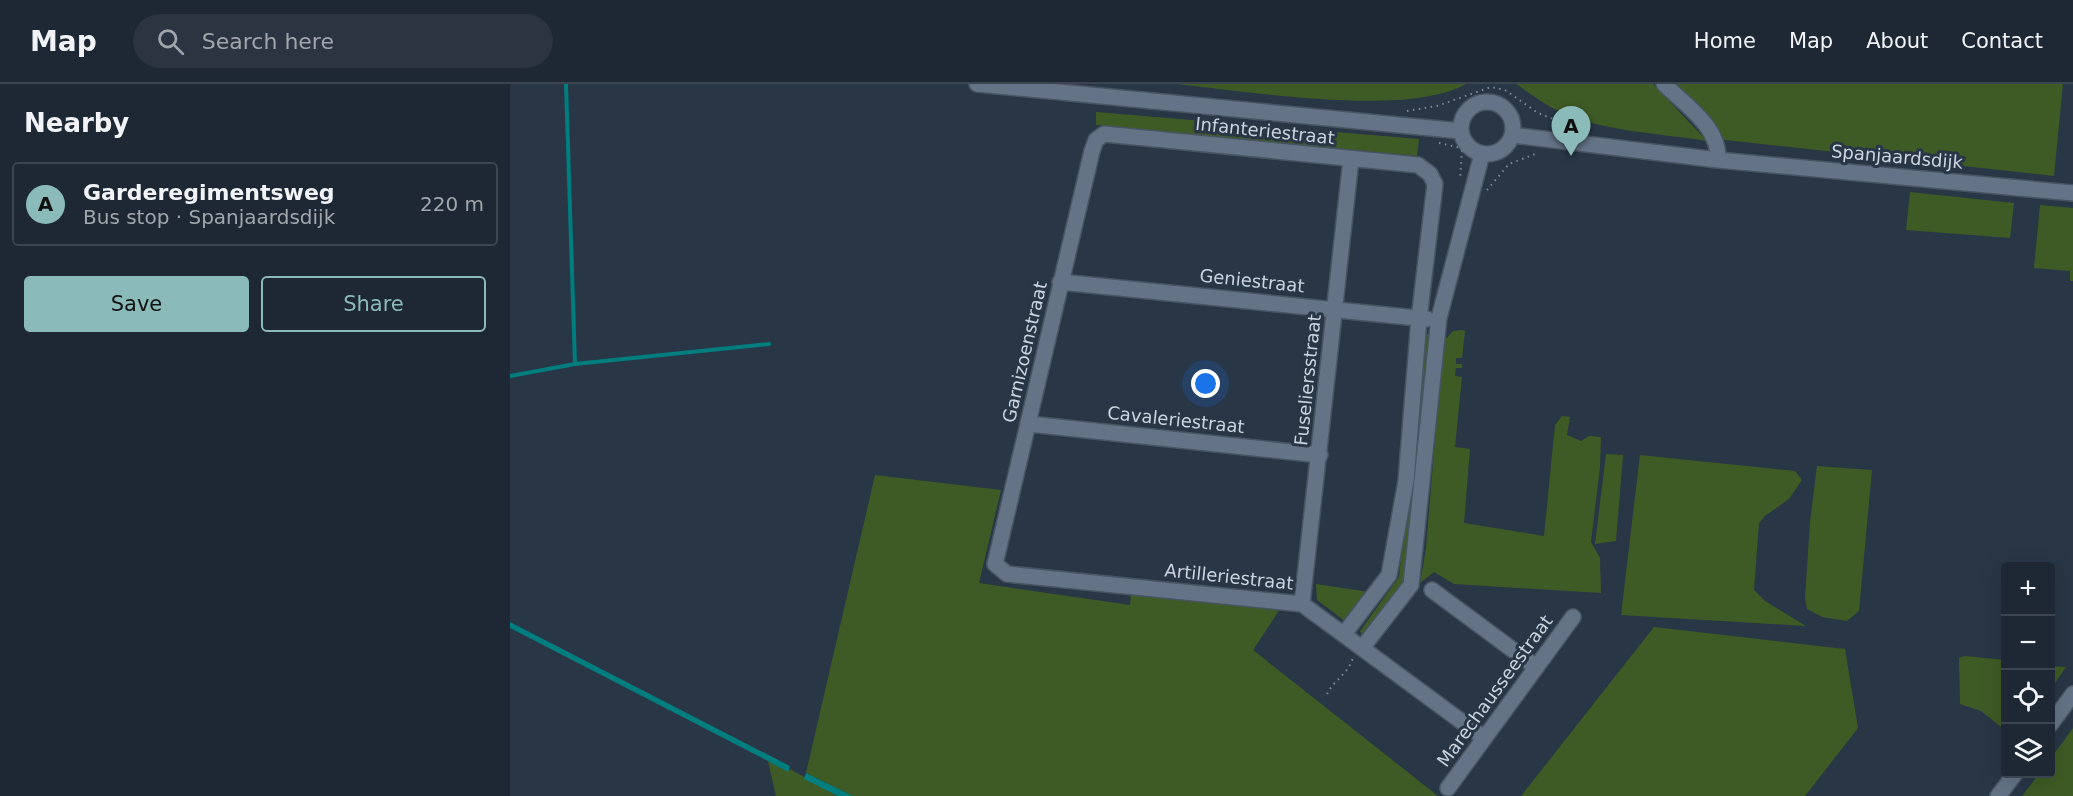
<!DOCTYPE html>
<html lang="en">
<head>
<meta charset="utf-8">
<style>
	body { margin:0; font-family:"DejaVu Sans",sans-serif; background:#2b3440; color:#f1f3f6 }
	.controls { position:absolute; right:18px; bottom:18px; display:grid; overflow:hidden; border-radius:6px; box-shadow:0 6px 24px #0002 }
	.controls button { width:54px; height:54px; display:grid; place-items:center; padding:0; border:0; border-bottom:2px solid #3c444f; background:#1e2834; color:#f1f3f6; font:30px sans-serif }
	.you { position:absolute; left:696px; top:300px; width:21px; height:21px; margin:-15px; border:4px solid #fff; border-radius:50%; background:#1a73e8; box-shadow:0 0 0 9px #1a73e833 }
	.badge { display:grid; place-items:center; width:39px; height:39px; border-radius:50%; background:#8bbbb9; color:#111; font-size:20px; font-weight:700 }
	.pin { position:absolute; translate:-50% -50px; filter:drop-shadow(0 2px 3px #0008) }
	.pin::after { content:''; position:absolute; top:32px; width:21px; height:18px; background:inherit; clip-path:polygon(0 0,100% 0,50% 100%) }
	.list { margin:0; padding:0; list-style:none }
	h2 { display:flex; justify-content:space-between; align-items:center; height:78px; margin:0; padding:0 24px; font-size:26px }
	h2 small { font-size:20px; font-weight:400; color:#a1a6ac }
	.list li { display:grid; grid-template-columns:39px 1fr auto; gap:18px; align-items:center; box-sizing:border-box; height:84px; margin:0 12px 12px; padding:0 12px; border:2px solid #3c444f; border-radius:6px }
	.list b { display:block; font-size:22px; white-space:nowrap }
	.list p { margin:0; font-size:20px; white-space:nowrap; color:#a1a6ac }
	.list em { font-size:20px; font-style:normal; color:#a1a6ac }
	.actions { display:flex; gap:12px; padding:18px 24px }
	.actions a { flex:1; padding:14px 0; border:2px solid #8bbbb9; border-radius:6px; text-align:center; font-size:21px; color:#8bbbb9 }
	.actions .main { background:#8bbbb9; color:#111 }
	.icon { flex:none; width:33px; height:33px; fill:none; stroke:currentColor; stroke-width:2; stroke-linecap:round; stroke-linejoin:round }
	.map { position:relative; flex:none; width:1563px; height:712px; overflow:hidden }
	header { display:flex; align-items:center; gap:36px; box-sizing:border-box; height:84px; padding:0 30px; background:#1e2834; border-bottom:2px solid #3c444f }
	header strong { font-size:28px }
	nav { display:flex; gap:33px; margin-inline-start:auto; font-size:21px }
	.search { width:420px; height:54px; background:#2b3440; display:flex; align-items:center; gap:15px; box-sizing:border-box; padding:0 21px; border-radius:33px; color:#a1a6ac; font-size:22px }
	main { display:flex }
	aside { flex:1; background:#1e2834 }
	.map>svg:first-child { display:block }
</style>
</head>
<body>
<header>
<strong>Map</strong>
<div class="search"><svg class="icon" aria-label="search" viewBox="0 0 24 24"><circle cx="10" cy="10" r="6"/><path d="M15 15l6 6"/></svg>Search here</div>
<nav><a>Home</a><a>Map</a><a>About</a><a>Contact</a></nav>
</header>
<main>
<aside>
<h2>Nearby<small></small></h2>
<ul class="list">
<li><span class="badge">A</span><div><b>Garderegimentsweg</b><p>Bus stop · Spanjaardsdijk</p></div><em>220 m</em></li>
</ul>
<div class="actions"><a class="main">Save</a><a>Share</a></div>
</aside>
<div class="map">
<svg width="1563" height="712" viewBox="0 0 1563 712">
	<rect width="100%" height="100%" fill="#283646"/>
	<path fill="#3f5b25" d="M 666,0 L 956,0 C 896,34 737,7 666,0 Z
		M 1006,0 L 1143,0 L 1197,57 C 1149,49 1093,48 1049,27 C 1033,20 1020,9 1006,0 Z
		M 1158,0 L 1553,0 L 1544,92 L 1215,56 Z
		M 586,28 L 909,55 L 907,72 L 586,41 Z
		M 1400,108 L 1504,119 L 1500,154 L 1396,146 Z
		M 1530,121 L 1563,124 L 1563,197 L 1560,197 L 1560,187 L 1524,184 Z
		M 952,246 L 955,247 L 952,274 L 946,274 L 946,280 L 952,280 L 952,284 L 946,284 L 945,292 L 952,293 L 945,363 L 960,365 L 954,439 L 1034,452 L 1045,341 L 1052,332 L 1060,333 L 1057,351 L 1071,357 L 1079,352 L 1091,353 L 1090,383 L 1081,458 L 1090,474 L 1091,509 L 944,500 L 924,488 L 910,499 L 916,464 L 933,258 L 943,247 Z
		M 916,247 L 920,255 L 894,497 L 854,550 L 851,550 L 850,547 L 889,493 Z
		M 1096,370 L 1113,371 L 1106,457 L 1085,460 Z
		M 1130,371 L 1285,387 L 1292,396 L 1279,415 L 1255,432 L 1249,439 L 1244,506 L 1255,517 L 1296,542 L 1111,531 Z
		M 1307,382 L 1362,386 L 1349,527 L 1337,537 L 1312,533 L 1297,525 L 1295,514 L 1300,438 Z
		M 365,391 L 491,406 L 469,499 L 620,521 L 621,508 L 770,525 L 743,566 L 928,712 L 343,712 L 296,689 Z
		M 806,500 L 859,508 L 836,538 L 807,516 Z
		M 1144,543 L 1335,565 L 1348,644 L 1295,712 L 1011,712 Z
		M 1455,572 L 1495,576 L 1495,646 L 1471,627 L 1450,620 L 1449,574 Z
		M 1541,582 L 1556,583 L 1541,605 L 1540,582 Z
		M 1563,644 L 1563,712 L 1512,712 L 1529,690 L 1540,690 L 1541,674 Z
		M 258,677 L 278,687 L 280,685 L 328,712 L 266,712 Z"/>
	<path fill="#007d7e" d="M 0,538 L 280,682 L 278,688 L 258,677 L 0,544 Z
		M 296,689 L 343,712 L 328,712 L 294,695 Z"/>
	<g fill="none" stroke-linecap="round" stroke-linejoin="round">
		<path stroke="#007d7e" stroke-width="4" d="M 56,0 L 65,280
			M 0,292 L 65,280 L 259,260"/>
		<g stroke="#485462" stroke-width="18">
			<path id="minor" d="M 467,0 L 951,47
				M 1154,0 C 1175,21 1210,43 1208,76
				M951 44a26 26 0 1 1 52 0a26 26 0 1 1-52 0Z
				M 1002,51 L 1208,76 L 1563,109
				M 550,198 L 917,235
				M 519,340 L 810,371
				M 922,506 L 1026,583
				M 792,520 L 841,75
				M 834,550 L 879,491 L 896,397 L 909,235 L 925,100 L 920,90 L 908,81 L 594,50 L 586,56 L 582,67 L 485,480 L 497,490 L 792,520 L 974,654
				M 852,564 L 901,501 L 929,234 L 972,70
				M 1540,641 L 1563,610
				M 938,704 L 1063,533
				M 1488,712 L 1505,690"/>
		</g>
		<path stroke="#7f8a97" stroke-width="2" stroke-dasharray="1.5 4.5" stroke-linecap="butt" d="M 897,27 L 927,22 L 981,3 L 995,6 L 1028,29 L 1063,43
			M 929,59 L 947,63 L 952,67 L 950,95
			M 977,106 L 999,80 L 1028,69
			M 817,610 C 824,596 840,588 843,573"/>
		<use href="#minor" stroke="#647386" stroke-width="15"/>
	</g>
	<g text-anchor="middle" stroke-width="6" stroke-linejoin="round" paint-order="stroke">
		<g font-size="18" fill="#ccd4df" stroke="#283646">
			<text transform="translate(755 47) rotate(6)" y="6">Infanteriestraat</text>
			<text transform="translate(1387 73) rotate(5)" y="6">Spanjaardsdijk</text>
			<text transform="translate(742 197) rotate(6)" y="6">Geniestraat</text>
			<text transform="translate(515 268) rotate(-77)" y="6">Garnizoenstraat</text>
			<text transform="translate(798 296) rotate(-84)" y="6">Fuseliersstraat</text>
			<text transform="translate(666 336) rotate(6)" y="6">Cavaleriestraat</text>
			<text transform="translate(719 493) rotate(6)" y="6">Artilleriestraat</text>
			<text transform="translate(985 607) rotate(-54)" y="6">Marechausseestraat</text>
		</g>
	</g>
</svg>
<div class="controls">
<button>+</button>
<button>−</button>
<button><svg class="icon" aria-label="locate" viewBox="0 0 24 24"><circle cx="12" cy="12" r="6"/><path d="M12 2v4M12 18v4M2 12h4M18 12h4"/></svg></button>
<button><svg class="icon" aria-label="layers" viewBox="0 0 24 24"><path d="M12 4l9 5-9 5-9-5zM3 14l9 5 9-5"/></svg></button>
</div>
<div class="you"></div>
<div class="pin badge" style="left:1061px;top:72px">A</div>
</div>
</main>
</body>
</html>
